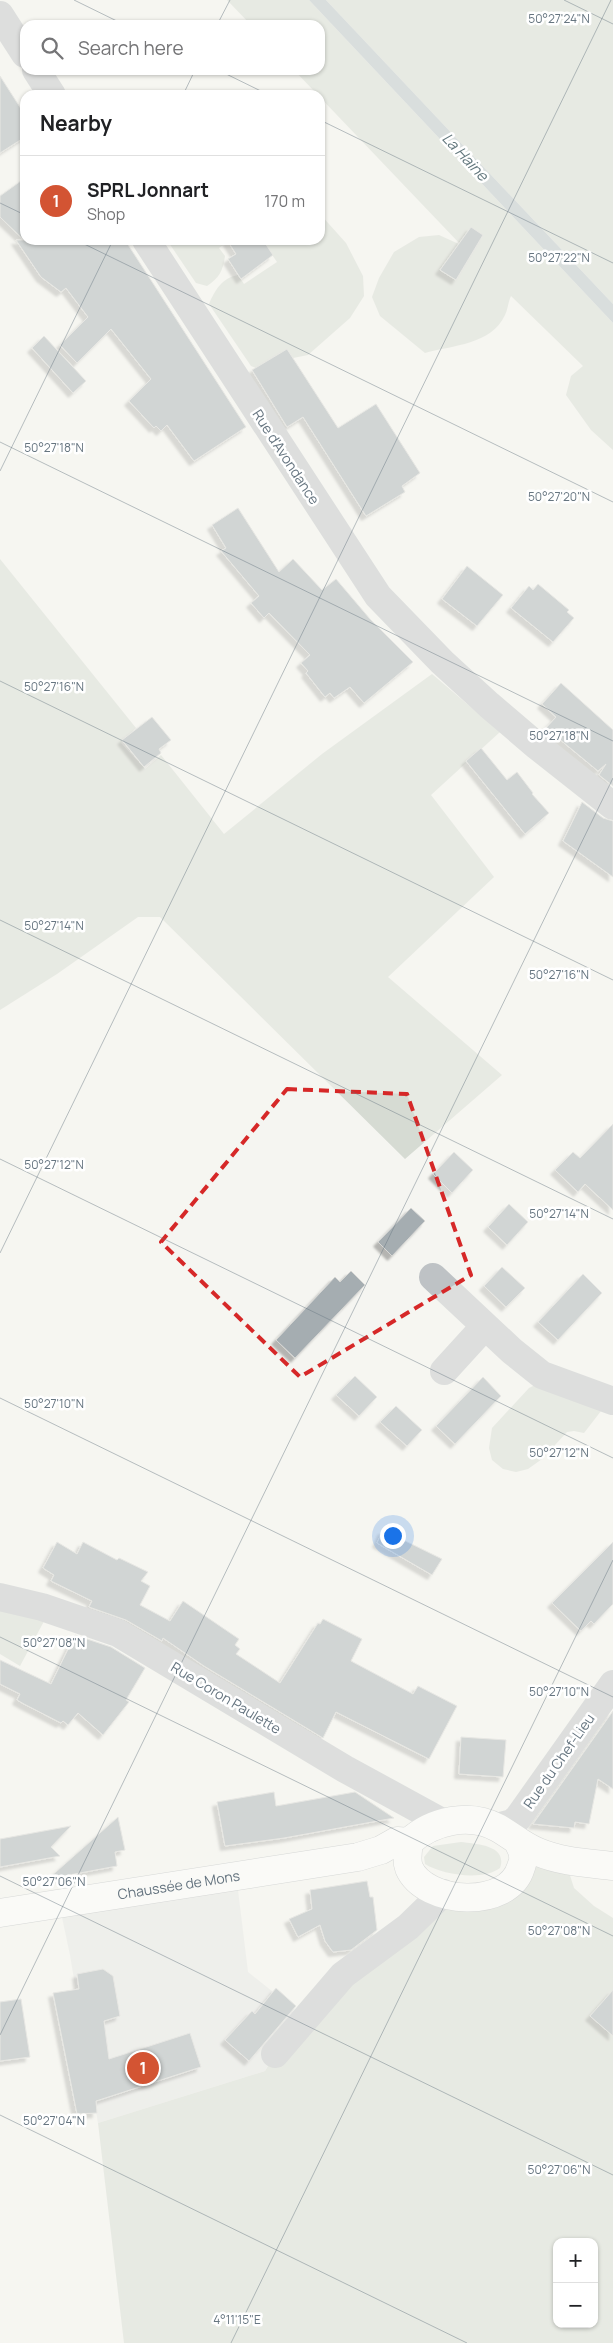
<!DOCTYPE html>
<html lang="en">
<head>
<meta charset="utf-8">
<style>
	body { margin:0; font-family:Manrope,sans-serif; background:#f6f6f6; color:#202124 }
	.controls { position:absolute; right:15px; bottom:15px; display:grid; overflow:hidden; border-radius:10px; box-shadow:0 1px 4px #0004 }
	.controls button { width:45px; height:45px; display:grid; place-items:center; padding:0; border:0; border-bottom:1px solid #e0e0e0; background:#fff; color:#202124; font:25px sans-serif }
	.you { position:absolute; left:392px; top:1535px; width:18px; height:18px; margin:-12px; border:4px solid #fff; border-radius:50%; background:#1a73e8; box-shadow:0 0 0 8px #1a73e833 }
	.badge { display:grid; place-items:center; width:32px; height:32px; border-radius:50%; background:#d35433; color:#fff; font-size:16px; font-weight:700 }
	.pin { position:absolute; translate:-50% -50%; border:2px solid #fff; box-shadow:0 1px 5px #0006 }
	.list { margin:0; padding:0; list-style:none }
	h2 { display:flex; justify-content:space-between; align-items:center; height:65px; margin:0; padding:0 20px; font-size:21px }
	h2 small { font-size:16px; font-weight:400; color:#757577 }
	.list li { display:grid; grid-template-columns:32px 1fr auto; gap:15px; align-items:center; box-sizing:border-box; height:90px; padding:0 20px; border-top:1px solid #e0e0e0 }
	.list b { display:block; font-size:19px; white-space:nowrap }
	.list p { margin:0; font-size:16px; white-space:nowrap; color:#757577 }
	.list em { font-size:16px; font-style:normal; color:#757577 }
	.icon { flex:none; width:28px; height:28px; fill:none; stroke:currentColor; stroke-width:2; stroke-linecap:round; stroke-linejoin:round }
	.map { position:relative; flex:none; width:613px; height:2343px; overflow:hidden }
	.search { position:absolute; background:#fff; box-shadow:0 1px 4px #0004; left:20px; top:20px; width:305px; height:55px; display:flex; align-items:center; gap:12px; box-sizing:border-box; padding:0 18px; border-radius:15px; color:#757577; font-size:19px }
	.panel { position:absolute; background:#fff; box-shadow:0 1px 4px #0004; left:20px; top:90px; width:305px; height:155px; border-radius:15px }
	.map>svg:first-child { display:block }
</style>
</head>
<body>
<div class="map">
<svg width="613" height="2343" viewBox="0 0 613 2343">
	<defs>
		<filter id="shadow"><feDropShadow dx="-4.5" dy="4.5" stdDeviation="1" flood-color="#0004"/></filter>
	</defs>
	<rect width="100%" height="100%" fill="#f5f5f1"/>
	<path fill="#e5e6e5" d="M 236,1874 L 248,1972 L 298,2012 L 275,2054 L 265,2071 L 98,2123 L 70,1955 L 59,1903 Z"/>
	<path fill="#d6dbd3" fill-rule="evenodd" d="M 227,0 L 309,0 L 613,323 L 613,450 L 591,430 L 566,395 L 571,376 L 583,366 L 511,296 C 508,302 508,309 505,315 C 491,345 453,345 425,353 L 380,316 L 372,297 L 379,278 L 394,252 L 419,237 L 439,235 L 461,245 L 294,70 L 320,70 L 320,25 L 251,25 Z
		M 326,0 L 613,0 L 613,304 L 358,34 Z
		M 320,214 L 346,243 L 363,276 L 364,296 L 350,318 L 308,355 L 283,360 L 261,370 L 251,366 L 209,304 C 215,290 222,278 238,275 L 244,284 L 277,262 L 262,240 L 320,240 Z
		M 167,240 L 230,240 L 219,248 L 225,256 C 223,271 219,278 207,286 L 196,283 Z
		M 0,559 L 136,728 L 121,743 L 145,769 L 161,755 L 224,834 L 322,754 L 432,674 L 500,732 L 431,795 L 494,877 L 388,977 L 502,1075 L 405,1159 L 160,917 L 138,917 L 57,974 L 0,1010 Z
		M 537,1384 L 599,1405 L 601,1411 L 584,1433 L 574,1431 L 567,1432 L 542,1459 L 528,1469 L 516,1472 L 503,1469 L 492,1460 L 489,1448 L 492,1428 L 529,1388 Z
		M 0,1597 L 50,1610 L 20,1666 L 0,1654 Z
		M 461,1842 C 476,1844 508,1845 500,1868 C 483,1881 443,1875 425,1864 L 424,1857 L 433,1846 Z
		M 565,1860 L 574,1888 L 594,1906 L 613,1918 L 613,2343 L 124,2343 L 98,2123 L 265,2071 L 275,2054 L 408,1927 L 538,1865 ZM 557,2242 L 594,2242 L 594,2324 L 557,2324 Z"/>
	<path fill="#b7c2c6" d="M 309,0 L 326,0 L 613,304 L 613,323 Z"/>
	<path fill="#a5adb1" stroke="#d6d6d4" filter="url(#shadow)" d="M 0,76 L 25,115 L 25,137 L 0,153 Z
		M 25,178 L 25,240 L 125,240 L 246,427 L 194,461 L 167,425 L 161,431 L 156,426 L 154,428 L 129,401 L 151,379 L 111,329 L 77,363 L 60,345 L 88,317 L 66,288 L 61,292 L 41,277 L 16,240 L 24,240 L 0,217 L 0,196 Z
		M 471,227 L 483,235 L 456,280 L 440,270 Z
		M 227,240 L 263,240 L 273,255 L 241,279 L 228,259 L 236,254 Z
		M 44,336 L 86,381 L 73,393 L 32,348 Z
		M 287,349 L 338,428 L 376,404 L 420,473 L 402,486 L 405,492 L 366,516 L 303,417 L 287,427 L 252,370 Z
		M 238,508 L 279,572 L 293,559 L 322,590 L 336,579 L 370,619 L 413,662 L 364,703 L 350,687 L 334,698 L 330,693 L 325,697 L 306,673 L 308,671 L 301,663 L 310,655 L 269,613 L 264,618 L 251,603 L 259,596 L 221,551 L 226,548 L 212,525 Z
		M 467,566 L 503,595 L 477,626 L 442,599 Z
		M 538,584 L 569,610 L 567,612 L 574,618 L 553,642 L 511,608 L 529,586 L 533,590 Z
		M 561,683 L 613,730 L 613,786 L 599,775 L 606,764 L 598,771 L 546,728 L 556,717 L 542,704 Z
		M 152,717 L 171,740 L 159,749 L 161,753 L 144,767 L 122,740 Z
		M 481,748 L 507,780 L 517,772 L 533,793 L 532,794 L 549,813 L 525,834 L 466,761 Z
		M 582,802 L 603,818 L 613,821 L 613,877 L 563,841 Z
		M 613,1124 L 613,1210 L 585,1184 L 578,1192 L 555,1170 L 573,1152 L 580,1158 Z
		M 454,1152 L 473,1170 L 452,1193 L 433,1174 Z
		M 509,1204 L 528,1222 L 507,1245 L 488,1227 Z
		M 411,1208 L 425,1221 L 392,1256 L 378,1242 Z
		M 502,1267 L 525,1288 L 506,1307 L 484,1286 Z
		M 351,1271 L 365,1285 L 295,1358 L 276,1340 L 335,1277 L 340,1282 Z
		M 583,1274 L 602,1293 L 558,1340 L 538,1322 Z
		M 355,1376 L 377,1397 L 359,1416 L 336,1395 Z
		M 483,1377 L 501,1396 L 455,1444 L 436,1426 Z
		M 396,1406 L 422,1430 L 407,1446 L 380,1422 Z
		M 383,1530 L 442,1559 L 432,1575 L 377,1543 Z
		M 57,1542 L 77,1554 L 83,1542 L 117,1560 L 119,1558 L 148,1572 L 141,1581 L 150,1586 L 140,1605 L 170,1621 L 183,1601 L 239,1639 L 235,1645 L 240,1649 L 236,1654 L 280,1683 L 318,1623 L 320,1624 L 323,1619 L 362,1639 L 351,1661 L 413,1694 L 418,1686 L 457,1706 L 429,1759 L 336,1712 L 323,1738 L 204,1666 L 163,1638 L 162,1641 L 126,1620 L 89,1607 L 92,1601 L 51,1581 L 54,1575 L 43,1568 Z
		M 613,1542 L 613,1604 L 594,1624 L 591,1621 L 581,1631 L 552,1603 Z
		M 75,1635 L 111,1647 L 145,1668 L 126,1700 L 129,1702 L 103,1735 L 78,1713 L 68,1725 L 63,1721 L 61,1723 L 24,1704 L 17,1700 L 20,1694 L 0,1684 L 0,1660 L 51,1684 Z
		M 613,1711 L 613,1789 L 598,1779 L 589,1824 L 575,1822 L 574,1828 L 533,1824 Z
		M 461,1737 L 506,1740 L 503,1777 L 459,1774 Z
		M 274,1792 L 276,1806 L 355,1792 L 394,1818 L 284,1838 L 225,1846 L 217,1802 Z
		M 118,1817 L 125,1850 L 115,1852 L 117,1866 L 48,1879 Z
		M 71,1826 L 51,1847 L 60,1856 L 0,1867 L 0,1839 Z
		M 367,1881 L 370,1897 L 373,1897 L 377,1930 L 351,1950 L 333,1952 L 325,1941 L 320,1925 L 298,1937 L 289,1919 L 312,1909 L 310,1890 Z
		M 103,1969 L 113,1976 L 120,2016 L 104,2021 L 109,2059 L 190,2033 L 201,2067 L 96,2101 L 97,2113 L 77,2114 L 53,1993 L 79,1989 L 77,1974 Z
		M 276,1988 L 296,2006 L 249,2061 L 225,2040 L 252,2011 L 255,2014 Z
		M 613,1990 L 613,2036 L 590,2016 Z
		M 21,1999 L 30,2057 L 0,2061 L 0,2002 Z"/>
	<g fill="none" stroke-linecap="round" stroke-linejoin="round">
		<g stroke="#b2b6b9" stroke-width="29">
			<g id="major">
				<path d="M 518,1842 C 520,1846 523,1852 523,1856 C 524,1860 522,1864 521,1867 C 509,1910 425,1905 409,1868 C 406,1860 408,1850 409,1842 C 432,1821 469,1812 498,1828 C 512,1836 523,1846 538,1852 C 562,1862 588,1863 613,1866"/>
				<path id="s1" d="M 0,1913 L 358,1857 L 381,1850 L 397,1841 L 409,1842"/>
			</g>
		</g>
		<path stroke="#bec2c5" stroke-width="28" d="M 0,15 L 25,54
			M 36,70 L 52,95
			M 146,240 L 378,596 L 442,662 L 489,705 L 537,746 L 613,806
			M 433,1277 L 512,1351 L 542,1375 L 613,1401
			M 444,1371 L 485,1326
			M 0,1597 L 42,1607 L 118,1633 L 345,1769 L 442,1822
			M 496,1827 L 512,1823 L 518,1818 L 613,1684
			M 275,2054 L 343,1975 L 408,1927 L 443,1893"/>
		<use href="#major" stroke="#fff" stroke-width="28"/>
	</g>
	<path d="M0 0H613V2343H0ZM 287,1089 L 407,1094 L 471,1275 L 300,1377 L 161,1242 Z" fill="#f5f5f1" fill-opacity=".55" fill-rule="evenodd"/>
	<path fill="none" stroke="#d62828" stroke-width="4" stroke-dasharray="10 6" stroke-linejoin="round" d="M 287,1089 L 407,1094 L 471,1275 L 300,1377 L 161,1242 Z"/>
	<path fill="none" stroke="#667580" stroke-width="1" stroke-opacity="0.45" d="M 74,0 L 125,25M 564,0 L 613,24M 217,25 L 230,0M 218,70 L 269,95M 183,95 L 195,70M 320,120 L 613,263M 0,203 L 25,215M 76,240 L 613,502M 0,442 L 613,741M 0,471 L 113,240M 0,681 L 613,980M 0,920 L 613,1219M 0,1159 L 613,1458M 0,1253 L 611,0M 0,1398 L 613,1697M 0,1637 L 613,1936M 0,1876 L 613,2175M 0,2035 L 613,778M 0,2115 L 467,2343M 231,2343 L 613,1560"/>
	<g text-anchor="middle" stroke-width="5" stroke-linejoin="round" paint-order="stroke">
		<g font-size="14" fill="#667580" stroke="#fff">
			<text transform="translate(286 457) rotate(57)" y="5">Rue d'Avondance</text>
			<text transform="translate(226 1698) rotate(31)" y="5">Rue Coron Paulette</text>
			<text transform="translate(559 1761) rotate(-55)" y="5">Rue du Chef-Lieu</text>
			<text dy="5" stroke="none"><textPath href="#s1" startOffset="181">Chaussée de Mons</textPath></text>
		</g>
		<g font-size="15" font-style="italic" fill="#62777d" stroke="#fff">
			<text transform="translate(465 157) rotate(47)" y="5">La Haine</text>
		</g>
	</g>
	<g font-size="12" text-anchor="middle" fill="#667580" stroke="#fff" stroke-width="5" stroke-linejoin="round" paint-order="stroke">
		<text x="559" y="23">50°27'24"N</text>
		<text x="559" y="262">50°27'22"N</text>
		<text x="54" y="452">50°27'18"N</text>
		<text x="559" y="501">50°27'20"N</text>
		<text x="54" y="691">50°27'16"N</text>
		<text x="559" y="740">50°27'18"N</text>
		<text x="54" y="930">50°27'14"N</text>
		<text x="559" y="979">50°27'16"N</text>
		<text x="54" y="1169">50°27'12"N</text>
		<text x="559" y="1218">50°27'14"N</text>
		<text x="54" y="1408">50°27'10"N</text>
		<text x="559" y="1457">50°27'12"N</text>
		<text x="54" y="1647">50°27'08"N</text>
		<text x="559" y="1696">50°27'10"N</text>
		<text x="54" y="1886">50°27'06"N</text>
		<text x="559" y="1935">50°27'08"N</text>
		<text x="54" y="2125">50°27'04"N</text>
		<text x="559" y="2174">50°27'06"N</text>
		<text x="237" y="2324">4°11'15"E</text>
	</g>
</svg>
<div class="controls">
<button>+</button>
<button>−</button>
</div>
<div class="you"></div>
<div class="pin badge" style="left:143px;top:2068px">1</div>
<div class="search"><svg class="icon" aria-label="search" viewBox="0 0 24 24"><circle cx="10" cy="10" r="6"/><path d="M15 15l6 6"/></svg>Search here</div>
<section class="panel">
<h2>Nearby<small></small></h2>
<ul class="list">
<li><span class="badge">1</span><div><b>SPRL Jonnart</b><p>Shop</p></div><em>170 m</em></li>
</ul>
</section>
</div>
</body>
</html>
